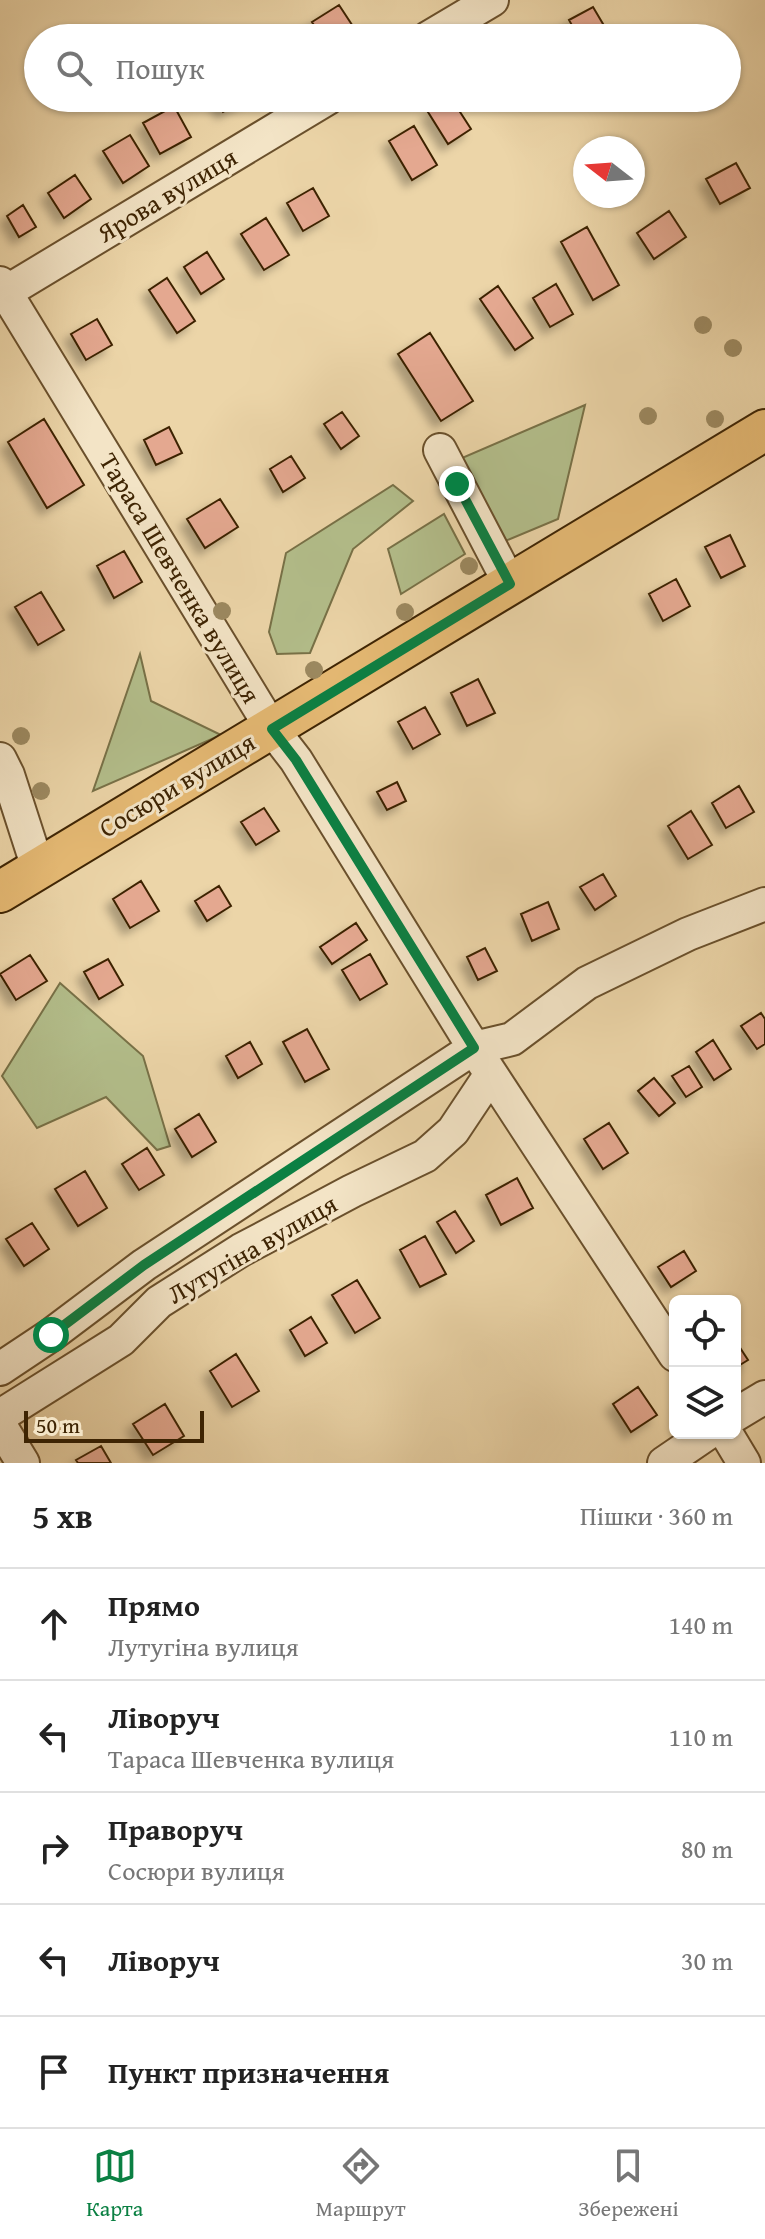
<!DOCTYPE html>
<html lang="uk">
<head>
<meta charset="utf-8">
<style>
	body { margin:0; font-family:"Gentium Book Plus",serif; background:#f6f6f6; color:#222 }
	.controls { position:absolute; right:24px; bottom:24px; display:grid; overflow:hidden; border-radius:12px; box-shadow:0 2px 6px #0004 }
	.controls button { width:72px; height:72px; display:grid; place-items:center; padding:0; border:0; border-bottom:2px solid #e0e0e0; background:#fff; color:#222; font:40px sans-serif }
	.compass { position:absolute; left:573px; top:136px; width:72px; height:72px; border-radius:50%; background:#fff; box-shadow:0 2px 6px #0004; rotate:287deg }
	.scale { position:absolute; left:24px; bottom:20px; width:180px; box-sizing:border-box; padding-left:8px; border:4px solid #3e2403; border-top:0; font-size:22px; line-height:28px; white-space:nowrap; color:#3e2403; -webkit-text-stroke:6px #f3e4c6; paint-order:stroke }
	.stop { position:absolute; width:24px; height:24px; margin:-18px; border:6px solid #0b8043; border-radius:50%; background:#fff }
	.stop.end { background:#0b8043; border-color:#fff; box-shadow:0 2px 8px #0008 }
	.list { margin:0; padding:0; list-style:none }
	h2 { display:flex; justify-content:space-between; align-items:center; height:104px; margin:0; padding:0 32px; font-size:34px }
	h2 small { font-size:26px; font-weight:400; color:#767676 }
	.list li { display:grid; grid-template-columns:52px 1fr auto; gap:24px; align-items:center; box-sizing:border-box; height:112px; padding:0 32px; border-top:2px solid #e0e0e0 }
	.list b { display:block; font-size:30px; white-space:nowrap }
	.list p { margin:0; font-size:26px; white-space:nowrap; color:#767676 }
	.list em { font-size:26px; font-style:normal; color:#767676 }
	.icon { flex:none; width:44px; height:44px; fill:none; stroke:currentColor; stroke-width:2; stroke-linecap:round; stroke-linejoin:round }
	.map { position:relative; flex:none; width:765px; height:1463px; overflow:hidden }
	.search { position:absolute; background:#fff; box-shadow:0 2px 6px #0004; left:24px; right:24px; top:24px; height:88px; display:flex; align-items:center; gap:20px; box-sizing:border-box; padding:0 28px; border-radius:44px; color:#767676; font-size:30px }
	.sheet { height:664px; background:#fff }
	nav { display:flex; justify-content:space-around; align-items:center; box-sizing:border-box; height:112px; border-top:2px solid #e0e0e0; background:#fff; font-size:22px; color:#767676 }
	nav a { display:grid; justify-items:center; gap:4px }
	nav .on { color:#0b8043 }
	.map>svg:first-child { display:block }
</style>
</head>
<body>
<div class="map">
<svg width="765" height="1463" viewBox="0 0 765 1463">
	<defs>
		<filter id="shadow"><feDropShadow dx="-7" dy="7" stdDeviation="4" flood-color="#0004"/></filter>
	</defs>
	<rect width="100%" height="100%" fill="#ecd5a8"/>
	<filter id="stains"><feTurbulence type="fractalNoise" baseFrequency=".0025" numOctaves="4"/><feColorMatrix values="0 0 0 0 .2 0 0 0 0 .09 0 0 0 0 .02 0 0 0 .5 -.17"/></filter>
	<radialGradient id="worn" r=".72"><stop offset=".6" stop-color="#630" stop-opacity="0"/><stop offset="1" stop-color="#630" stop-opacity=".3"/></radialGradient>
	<path fill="#b3be8b" stroke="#787147" stroke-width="2" d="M 585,405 L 558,519 L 498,544 L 462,458 Z
		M 393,485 L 413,501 L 353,549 L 310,653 L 277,654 L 269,632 L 286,553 Z
		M 444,514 L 465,554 L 401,594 L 388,549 Z
		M 140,654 L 151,701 L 221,735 L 93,791 Z
		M 60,983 L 143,1056 L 170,1146 L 157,1150 L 106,1097 L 37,1128 L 2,1076 Z"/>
	<path fill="#e4a890" stroke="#3e2403" stroke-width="2" filter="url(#shadow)" d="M 339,5 L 358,34 L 352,38 L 322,38 L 312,22 Z
		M 593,7 L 606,29 L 591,38 L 579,38 L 569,20 Z
		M 216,98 L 244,98 L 245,100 L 223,112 Z
		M 451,98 L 471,129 L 448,144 L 428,112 Z
		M 174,106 L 191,137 L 160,154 L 143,123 Z
		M 414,126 L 437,165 L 412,180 L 389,141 Z
		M 130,135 L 149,166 L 123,183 L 103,151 Z
		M 736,163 L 750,188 L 720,204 L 706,179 Z
		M 75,175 L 91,199 L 64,218 L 48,193 Z
		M 313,188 L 329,216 L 303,231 L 287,203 Z
		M 23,205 L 36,227 L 19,237 L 7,216 Z
		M 669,211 L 686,237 L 654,259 L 637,233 Z
		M 266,218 L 289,255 L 264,270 L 241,234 Z
		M 587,227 L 619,285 L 593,300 L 561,242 Z
		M 207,252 L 224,279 L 201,294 L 184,267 Z
		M 167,278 L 195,321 L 177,333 L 149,290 Z
		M 556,284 L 573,314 L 550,327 L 533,298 Z
		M 498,286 L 533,338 L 515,350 L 480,299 Z
		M 97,319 L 112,345 L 86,360 L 71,334 Z
		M 430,333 L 473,401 L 441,421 L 398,354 Z
		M 342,412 L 359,436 L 341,449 L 324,424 Z
		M 44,419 L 84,485 L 47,508 L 8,442 Z
		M 169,427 L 182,453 L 156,465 L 144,440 Z
		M 291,456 L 305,478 L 283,492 L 270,469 Z
		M 220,499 L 238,527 L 205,548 L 187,519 Z
		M 730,535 L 745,566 L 721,578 L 705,547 Z
		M 124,551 L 142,582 L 114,598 L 97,566 Z
		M 676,579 L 690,606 L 663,621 L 649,594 Z
		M 41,592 L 64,630 L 38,645 L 15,607 Z
		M 478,679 L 495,713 L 467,726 L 451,693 Z
		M 425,707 L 440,734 L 413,749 L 398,722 Z
		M 397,782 L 406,801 L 387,810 L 377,792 Z
		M 739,786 L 754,812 L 726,828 L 712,803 Z
		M 264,808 L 279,831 L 256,845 L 241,822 Z
		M 691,811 L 712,845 L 688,859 L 668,826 Z
		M 603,874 L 616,896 L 595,910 L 580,887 Z
		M 141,881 L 159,911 L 130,928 L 113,899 Z
		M 219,886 L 231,906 L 207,921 L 195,901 Z
		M 548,902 L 559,929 L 532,941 L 521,914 Z
		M 356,923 L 367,940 L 332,964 L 320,947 Z
		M 485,948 L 497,971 L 478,980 L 467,957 Z
		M 370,954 L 387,984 L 360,1000 L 342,970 Z
		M 30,955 L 47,981 L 16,1000 L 0,974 Z
		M 108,959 L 123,985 L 99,999 L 84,972 Z
		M 761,1013 L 765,1019 L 765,1044 L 757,1049 L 741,1026 Z
		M 307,1029 L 329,1069 L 305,1082 L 283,1042 Z
		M 713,1040 L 731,1069 L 714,1080 L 696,1052 Z
		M 250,1042 L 262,1064 L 238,1078 L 226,1056 Z
		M 689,1066 L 702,1087 L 686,1097 L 672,1076 Z
		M 654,1078 L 675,1103 L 659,1116 L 638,1091 Z
		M 199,1114 L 216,1142 L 192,1157 L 175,1129 Z
		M 609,1123 L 628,1153 L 603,1169 L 584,1139 Z
		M 147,1148 L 164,1175 L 139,1190 L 122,1164 Z
		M 85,1171 L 107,1208 L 78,1226 L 55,1189 Z
		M 517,1178 L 533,1208 L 501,1225 L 486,1195 Z
		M 455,1211 L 474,1241 L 456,1253 L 437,1222 Z
		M 32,1223 L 49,1249 L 24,1266 L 6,1239 Z
		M 425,1236 L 446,1274 L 420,1287 L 400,1250 Z
		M 684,1251 L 696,1271 L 671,1287 L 658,1267 Z
		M 357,1280 L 380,1318 L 355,1333 L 332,1295 Z
		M 311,1317 L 327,1343 L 305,1356 L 290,1330 Z
		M 735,1340 L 748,1360 L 735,1368 Z
		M 236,1354 L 259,1391 L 232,1407 L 210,1371 Z
		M 638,1387 L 657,1415 L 631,1432 L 613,1404 Z
		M 165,1404 L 184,1436 L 153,1455 L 133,1424 Z
		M 101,1446 L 111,1463 L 78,1463 L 76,1460 Z"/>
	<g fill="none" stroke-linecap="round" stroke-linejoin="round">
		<g stroke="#6a502c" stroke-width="36">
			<path id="minor" d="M 428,38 L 492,0
				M 0,283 L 272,729 L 296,760 L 474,1048 L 675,1355
				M 6,292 L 328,98
				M 440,450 L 510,584
				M 0,759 L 8,775 L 38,868
				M 0,1369 L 51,1335 L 144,1265 L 474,1048 L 512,1039 L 587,983 L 688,934 L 765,904
				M 735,1415 L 765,1397
				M 0,1416 L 121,1340 L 159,1302 L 241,1250 L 352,1191 L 425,1156 L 453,1131 L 491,1074
				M 0,1425 L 23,1463
				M 726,1433 L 744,1463
				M 664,1463 L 708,1433"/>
		</g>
		<g stroke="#3e2403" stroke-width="44">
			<path id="major" d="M 0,892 L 765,430"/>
		</g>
		<use href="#minor" stroke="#f3e4c6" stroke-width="32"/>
		<use href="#major" stroke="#e6ba74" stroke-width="40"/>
	</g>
	<g fill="#9c8960">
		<circle cx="703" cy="325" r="9"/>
		<circle cx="733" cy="348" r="9"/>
		<circle cx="648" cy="416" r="9"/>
		<circle cx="715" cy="419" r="9"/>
		<circle cx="469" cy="566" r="9"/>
		<circle cx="222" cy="611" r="9"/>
		<circle cx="405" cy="612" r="9"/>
		<circle cx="314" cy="670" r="9"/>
		<circle cx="21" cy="736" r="9"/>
		<circle cx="41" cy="791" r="9"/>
	</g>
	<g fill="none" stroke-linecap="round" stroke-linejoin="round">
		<path stroke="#0b8043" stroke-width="10" d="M 51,1335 L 144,1265 L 474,1048 L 296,760 L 272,729 L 510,584 L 457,484"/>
	</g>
	<g text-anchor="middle" stroke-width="6" stroke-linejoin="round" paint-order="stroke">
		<g font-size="26" fill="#3e2403" stroke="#f3e4c6">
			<text transform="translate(167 195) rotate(-31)" y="9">Ярова вулиця</text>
			<text transform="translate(180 578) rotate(59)" y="9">Тараса Шевченка вулиця</text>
			<text transform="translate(177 785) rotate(-31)" y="9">Сосюри вулиця</text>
			<text transform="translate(252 1249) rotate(-30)" y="9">Лутугіна вулиця</text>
		</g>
	</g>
	<rect width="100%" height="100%" filter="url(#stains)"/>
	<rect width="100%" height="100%" fill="url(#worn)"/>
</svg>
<div class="controls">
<button><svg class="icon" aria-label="locate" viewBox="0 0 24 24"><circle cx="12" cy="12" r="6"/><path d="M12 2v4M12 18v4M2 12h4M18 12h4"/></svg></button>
<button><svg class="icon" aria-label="layers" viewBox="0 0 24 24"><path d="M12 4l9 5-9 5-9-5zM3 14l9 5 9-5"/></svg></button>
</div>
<svg class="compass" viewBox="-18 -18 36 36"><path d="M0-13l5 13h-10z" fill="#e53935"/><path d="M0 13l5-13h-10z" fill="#767676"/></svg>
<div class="scale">50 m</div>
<div class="stop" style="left:51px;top:1335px"></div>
<div class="stop end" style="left:457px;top:484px"></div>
<div class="search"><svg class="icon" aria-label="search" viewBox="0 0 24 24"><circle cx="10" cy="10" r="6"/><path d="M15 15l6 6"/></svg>Пошук</div>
</div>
<section class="sheet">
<h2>5 хв<small>Пішки · 360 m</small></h2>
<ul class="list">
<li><svg class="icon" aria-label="ahead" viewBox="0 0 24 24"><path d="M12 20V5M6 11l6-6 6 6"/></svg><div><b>Прямо</b><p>Лутугіна вулиця</p></div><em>140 m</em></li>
<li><svg class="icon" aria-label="left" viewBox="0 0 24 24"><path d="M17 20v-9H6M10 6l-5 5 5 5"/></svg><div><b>Ліворуч</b><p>Тараса Шевченка вулиця</p></div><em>110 m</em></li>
<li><svg class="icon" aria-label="right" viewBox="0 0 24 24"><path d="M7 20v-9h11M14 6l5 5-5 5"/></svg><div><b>Праворуч</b><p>Сосюри вулиця</p></div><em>80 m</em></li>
<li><svg class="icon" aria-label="left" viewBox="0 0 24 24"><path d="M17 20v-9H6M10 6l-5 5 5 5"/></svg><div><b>Ліворуч</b></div><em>30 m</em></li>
<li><svg class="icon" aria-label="arrive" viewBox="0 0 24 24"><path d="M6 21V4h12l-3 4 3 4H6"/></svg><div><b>Пункт призначення</b></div></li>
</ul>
</section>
<nav>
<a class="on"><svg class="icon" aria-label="map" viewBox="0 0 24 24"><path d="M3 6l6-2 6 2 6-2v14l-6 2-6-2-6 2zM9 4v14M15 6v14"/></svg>Карта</a>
<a><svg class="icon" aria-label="directions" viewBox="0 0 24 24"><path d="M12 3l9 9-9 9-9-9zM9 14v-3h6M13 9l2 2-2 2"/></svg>Маршрут</a>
<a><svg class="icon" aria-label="saved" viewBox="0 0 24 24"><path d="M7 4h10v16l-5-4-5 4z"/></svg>Збережені</a>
</nav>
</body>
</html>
